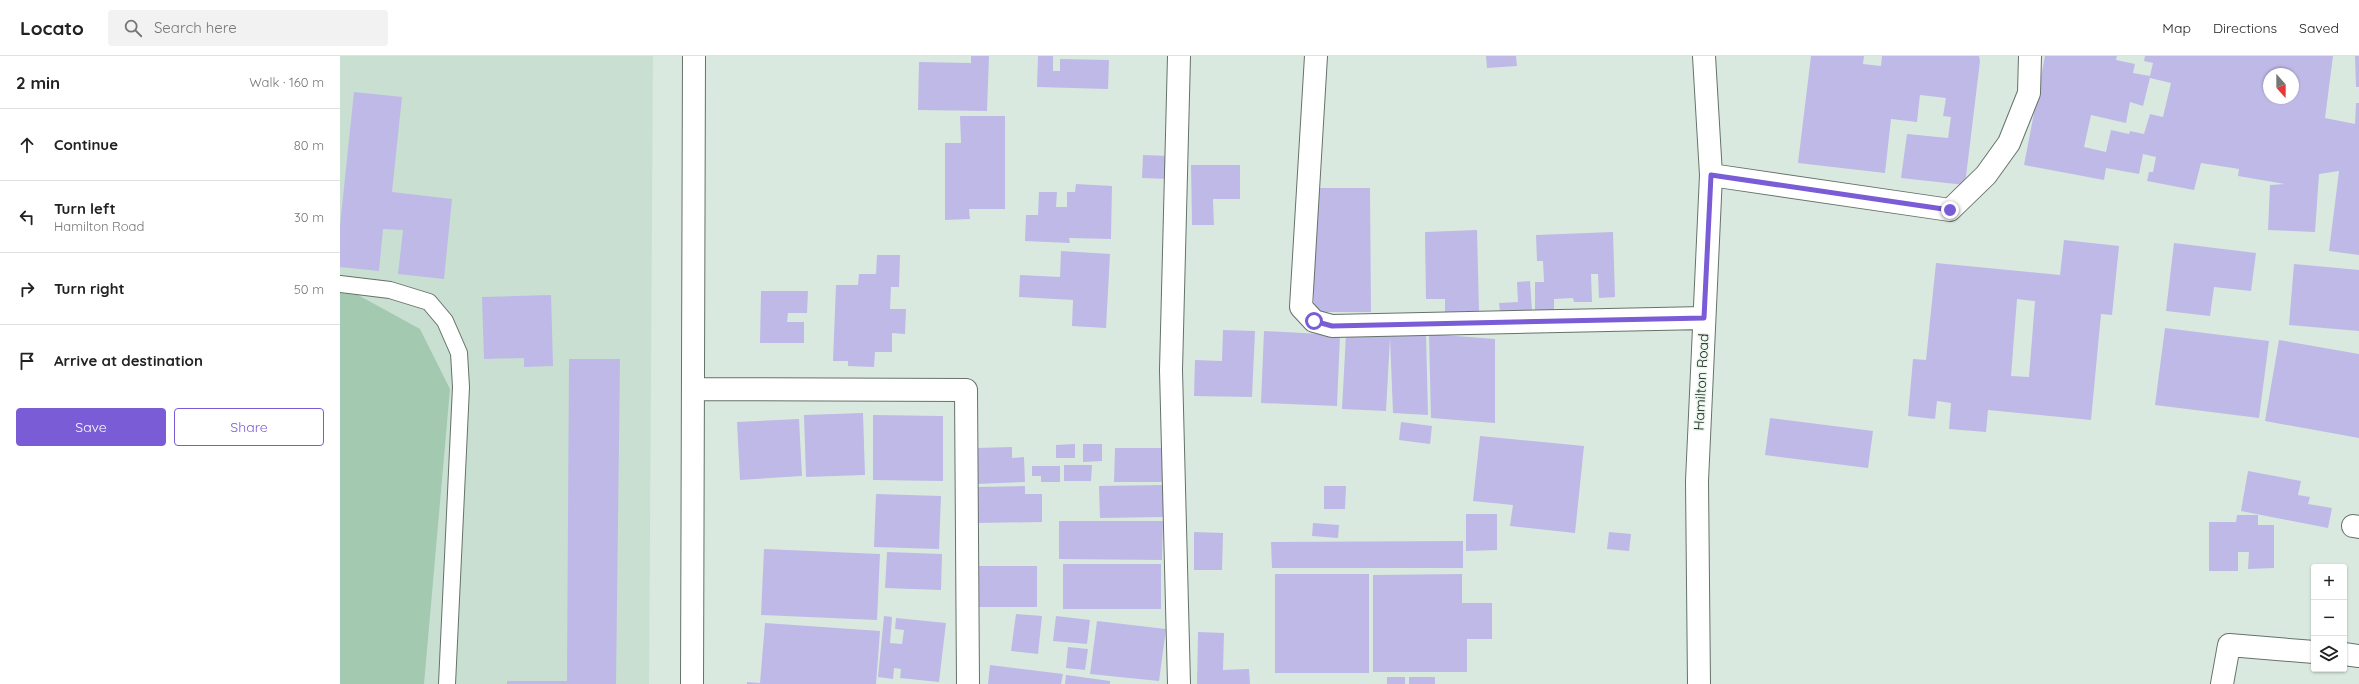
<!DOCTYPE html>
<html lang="en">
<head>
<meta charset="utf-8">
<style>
	body { margin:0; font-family:Quicksand,sans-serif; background:#f2f2f2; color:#222 }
	.controls { position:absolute; right:12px; bottom:12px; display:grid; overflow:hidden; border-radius:4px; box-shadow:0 1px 3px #0004 }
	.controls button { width:36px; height:36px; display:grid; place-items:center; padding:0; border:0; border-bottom:1px solid #e0e0e0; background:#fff; color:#222; font:20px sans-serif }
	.compass { position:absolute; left:1923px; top:12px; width:36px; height:36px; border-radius:50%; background:#fff; box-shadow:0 1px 3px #0004; rotate:159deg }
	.stop { position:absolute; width:12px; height:12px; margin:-9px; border:3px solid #7a5cd6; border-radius:50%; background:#fff }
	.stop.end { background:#7a5cd6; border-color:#fff; box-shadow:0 1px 4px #0008 }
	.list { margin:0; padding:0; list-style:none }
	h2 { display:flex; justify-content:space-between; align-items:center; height:52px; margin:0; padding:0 16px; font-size:17px }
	h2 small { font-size:13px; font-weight:400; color:#767676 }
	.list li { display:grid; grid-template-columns:26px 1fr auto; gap:12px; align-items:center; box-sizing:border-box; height:72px; padding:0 16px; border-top:1px solid #e0e0e0 }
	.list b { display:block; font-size:15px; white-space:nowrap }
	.list p { margin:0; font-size:13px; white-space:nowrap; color:#767676 }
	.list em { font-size:13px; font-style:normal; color:#767676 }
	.actions { display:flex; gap:8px; padding:12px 16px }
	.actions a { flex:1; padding:9px 0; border:1px solid #7a5cd6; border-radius:4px; text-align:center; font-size:14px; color:#7a5cd6 }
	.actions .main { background:#7a5cd6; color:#fff }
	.icon { flex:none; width:22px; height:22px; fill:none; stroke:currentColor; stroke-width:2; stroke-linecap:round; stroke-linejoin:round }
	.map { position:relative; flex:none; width:2019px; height:628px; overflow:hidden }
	header { display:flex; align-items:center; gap:24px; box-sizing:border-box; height:56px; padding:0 20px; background:#fff; border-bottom:1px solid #e0e0e0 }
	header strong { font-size:19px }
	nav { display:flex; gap:22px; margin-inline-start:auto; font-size:14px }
	.search { width:280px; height:36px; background:#f2f2f2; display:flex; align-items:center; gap:10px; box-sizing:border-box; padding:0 14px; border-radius:4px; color:#767676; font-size:15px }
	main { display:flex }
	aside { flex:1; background:#fff }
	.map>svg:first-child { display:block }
</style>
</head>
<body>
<header>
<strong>Locato</strong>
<div class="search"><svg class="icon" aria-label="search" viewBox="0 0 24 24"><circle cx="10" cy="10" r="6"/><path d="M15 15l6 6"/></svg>Search here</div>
<nav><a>Map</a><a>Directions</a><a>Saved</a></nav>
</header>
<main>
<aside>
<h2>2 min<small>Walk · 160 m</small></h2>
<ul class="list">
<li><svg class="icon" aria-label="ahead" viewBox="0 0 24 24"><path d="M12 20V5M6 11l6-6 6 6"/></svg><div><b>Continue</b></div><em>80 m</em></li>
<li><svg class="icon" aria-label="left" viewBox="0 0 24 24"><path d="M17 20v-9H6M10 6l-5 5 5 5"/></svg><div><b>Turn left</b><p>Hamilton Road</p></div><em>30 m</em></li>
<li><svg class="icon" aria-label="right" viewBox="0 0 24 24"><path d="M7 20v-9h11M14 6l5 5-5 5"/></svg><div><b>Turn right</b></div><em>50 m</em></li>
<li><svg class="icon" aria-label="arrive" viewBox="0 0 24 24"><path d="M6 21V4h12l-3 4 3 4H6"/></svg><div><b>Arrive at destination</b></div></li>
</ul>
<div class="actions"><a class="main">Save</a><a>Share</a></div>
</aside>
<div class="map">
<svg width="2019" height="628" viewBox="0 0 2019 628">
	<rect width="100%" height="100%" fill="#dae9df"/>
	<path fill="#c9dfd1" d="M 0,0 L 313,0 L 309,628 L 0,628 Z"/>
	<path fill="#a4c9b1" d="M 0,237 L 18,239 L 80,273 L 110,333 L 84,628 L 0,628 Z"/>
	<path fill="#bfb9e7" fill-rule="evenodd" d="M 631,0 L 649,0 L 647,55 L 578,54 L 579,6 L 631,7 Z
		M 698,0 L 713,0 L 713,15 L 720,15 L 720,3 L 769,4 L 768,33 L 697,31 Z
		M 1146,0 L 1176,0 L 1177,10 L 1147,12 Z
		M 1471,0 L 1524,0 L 1523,8 L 1541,10 L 1542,0 L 1639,0 L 1640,5 L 1625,129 L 1561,122 L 1567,78 L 1608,82 L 1611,61 L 1603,60 L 1606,42 L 1580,39 L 1577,66 L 1551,63 L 1545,117 L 1458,107 Z
		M 1705,0 L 1777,0 L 1776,4 L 1795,8 L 1793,17 L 1810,20 L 1813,7 L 1804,5 L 1805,0 L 1993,0 L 1985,62 L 2015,68 L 2016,47 L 2019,47 L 2019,199 L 1989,195 L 1999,115 L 1979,118 L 1975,176 L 1928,174 L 1930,129 L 1945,128 L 1898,120 L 1899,113 L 1861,107 L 1854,134 L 1807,125 L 1809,116 L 1813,116 L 1816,101 L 1803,98 L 1799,118 L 1766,112 L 1764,124 L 1684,109 ZM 1929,18 L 1953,18 L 1953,42 L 1929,42 ZM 1810,22 L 1831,27 L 1823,61 L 1810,58 L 1804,78 L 1790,75 L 1789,78 L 1771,74 L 1766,96 L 1744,91 L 1751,59 L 1786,67 L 1790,46 L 1803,50 Z
		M 2015,0 L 2019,0 L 2019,31 L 2016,31 Z
		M 14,36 L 62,41 L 52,136 L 112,143 L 104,223 L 58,218 L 63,174 L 43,173 L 39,215 L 0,211 L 0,170 Z
		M 620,60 L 665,60 L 665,153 L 629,153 L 630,163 L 605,164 L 605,87 L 621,87 Z
		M 803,99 L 829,100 L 828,123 L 802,122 Z
		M 851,109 L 900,109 L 900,143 L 873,143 L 874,169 L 852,169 Z
		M 736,128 L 772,130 L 771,183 L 729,182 L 730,187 L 685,185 L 686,159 L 698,159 L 699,136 L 717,136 L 716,151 L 727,151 L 727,136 L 735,136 Z
		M 973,132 L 1030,132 L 1031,256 L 974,256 Z
		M 1137,174 L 1139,255 L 1105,256 L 1105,243 L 1086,243 L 1085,176 Z
		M 1273,176 L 1275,241 L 1259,242 L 1258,218 L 1251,218 L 1252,246 L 1234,246 L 1233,242 L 1214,243 L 1214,255 L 1195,256 L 1195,226 L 1204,226 L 1203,205 L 1197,205 L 1196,179 Z
		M 1724,184 L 1779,190 L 1772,259 L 1761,258 L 1751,364 L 1648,354 L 1646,376 L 1609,373 L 1611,347 L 1597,345 L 1595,363 L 1568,360 L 1573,303 L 1586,304 L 1596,207 L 1720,219 ZM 1677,243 L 1695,245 L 1689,321 L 1671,320 Z
		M 1834,187 L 1916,197 L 1911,235 L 1874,231 L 1870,260 L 1826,255 Z
		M 721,195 L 770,198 L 766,272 L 732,270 L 733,244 L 679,241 L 680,219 L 720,221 Z
		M 537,199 L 560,199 L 559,231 L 551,231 L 550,253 L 566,253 L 565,278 L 552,277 L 552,296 L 535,296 L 534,311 L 508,310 L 508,305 L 493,305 L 496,229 L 518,229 L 519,218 L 536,218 Z
		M 1954,208 L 2019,214 L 2019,275 L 1949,269 Z
		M 1190,225 L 1192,255 L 1160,256 L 1159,247 L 1178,246 L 1177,226 Z
		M 421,235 L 468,235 L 467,257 L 448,257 L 447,266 L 464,266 L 464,287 L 420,287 Z
		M 211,239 L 213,310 L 184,311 L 184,302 L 144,303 L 142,241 Z
		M 1825,272 L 1929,285 L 1919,362 L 1815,349 Z
		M 883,274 L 915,275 L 912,341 L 854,340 L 855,304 L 882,305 Z
		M 924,275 L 1000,279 L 997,350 L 921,347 Z
		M 1006,278 L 1086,278 L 1088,359 L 1053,357 L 1050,282 L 1046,355 L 1002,353 Z
		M 1089,278 L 1155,283 L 1155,367 L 1091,362 Z
		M 1939,284 L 2019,298 L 2019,382 L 1925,365 Z
		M 229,303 L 280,303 L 276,628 L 167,628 L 167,625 L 227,625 Z
		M 523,357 L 525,419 L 466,421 L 464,359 Z
		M 533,359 L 603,360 L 603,425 L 533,424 Z
		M 1430,362 L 1533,375 L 1528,412 L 1425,399 Z
		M 459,363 L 462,420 L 400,424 L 397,366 Z
		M 1061,366 L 1092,370 L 1090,388 L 1059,384 Z
		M 1140,380 L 1244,390 L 1235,477 L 1170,470 L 1173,449 L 1133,445 Z
		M 735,388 L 735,402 L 716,402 L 716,389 Z
		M 743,388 L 762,388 L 762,405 L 743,406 Z
		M 672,391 L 672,402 L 684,401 L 685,426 L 636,428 L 635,392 Z
		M 775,392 L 822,392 L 822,426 L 774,426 Z
		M 724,409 L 752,409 L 751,425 L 724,425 Z
		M 692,410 L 720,410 L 720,426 L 701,426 L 701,420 L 692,420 Z
		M 1908,415 L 1961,425 L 1958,439 L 1970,441 L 1968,448 L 1992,452 L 1988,472 L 1901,455 Z
		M 823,429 L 823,461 L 760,462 L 759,430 Z
		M 685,430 L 685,438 L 702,438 L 702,466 L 636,467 L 635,431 Z
		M 984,430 L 1006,430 L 1005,453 L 984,453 Z
		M 536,438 L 601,440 L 599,493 L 534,491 Z
		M 1126,458 L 1157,458 L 1157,494 L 1126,495 Z
		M 1897,459 L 1918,459 L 1918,469 L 1934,469 L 1934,512 L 1908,513 L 1909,496 L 1898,496 L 1898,515 L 1869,515 L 1869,466 L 1896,466 Z
		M 719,465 L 823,465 L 822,504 L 719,503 Z
		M 973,467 L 999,469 L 998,482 L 972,480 Z
		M 854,476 L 883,477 L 882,514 L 854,514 Z
		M 1269,476 L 1291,478 L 1289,495 L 1267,493 Z
		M 1123,485 L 1123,512 L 932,512 L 931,486 Z
		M 424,493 L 540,498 L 537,564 L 421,559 Z
		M 547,496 L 602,498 L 601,534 L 545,532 Z
		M 723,508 L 821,508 L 821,553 L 723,553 Z
		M 632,510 L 697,510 L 697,551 L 631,551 Z
		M 935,518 L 1029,518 L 1029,617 L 935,617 Z
		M 1122,518 L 1122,547 L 1152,547 L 1152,583 L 1127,583 L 1127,616 L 1033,616 L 1033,519 Z
		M 676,558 L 702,560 L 698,598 L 671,595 Z
		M 544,560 L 552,561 L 550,587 L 562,588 L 564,574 L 555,573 L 556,562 L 606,567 L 599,626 L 560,622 L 561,613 L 554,612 L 553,623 L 538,621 Z
		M 716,560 L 750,564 L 747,588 L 713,585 Z
		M 757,565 L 826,573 L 819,625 L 750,618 Z
		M 425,567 L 540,575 L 536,628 L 407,628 L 407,626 L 420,627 Z
		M 858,576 L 884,577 L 883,614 L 909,613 L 910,628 L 857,628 Z
		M 728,591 L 748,593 L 745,614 L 726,612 Z
		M 650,609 L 723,618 L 721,628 L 648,628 Z
		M 726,619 L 770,625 L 770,628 L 725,628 Z
		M 1047,621 L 1065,621 L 1065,628 L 1047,628 Z
		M 1069,621 L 1095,621 L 1095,628 L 1069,628 Z"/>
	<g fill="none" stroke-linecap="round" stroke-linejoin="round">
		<g stroke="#657269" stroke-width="18">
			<path id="lane" d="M 0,228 L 50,234 L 89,246 L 105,265 L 119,297 L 121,331 L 107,628"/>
		</g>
		<g stroke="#657269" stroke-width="24">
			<path id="street" d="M 839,0 L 831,314 L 839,628
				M 976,0 L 961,251 L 974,265 L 992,270 L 1364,262
				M 1371,119 L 1610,154 L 1646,119 L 1669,87 L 1689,37 L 1690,0
				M 353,333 L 626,334 L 628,628
				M 2013,470 L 2019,471
				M 2004,598 L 2019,600
				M 352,628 L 354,0
				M 1359,628 L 1357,425 L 1371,119 L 1364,0
				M 1882,628 L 1889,589 L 1974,596"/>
		</g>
		<use href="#lane" stroke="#fff" stroke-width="16"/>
		<use href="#street" stroke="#fff" stroke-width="22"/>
	</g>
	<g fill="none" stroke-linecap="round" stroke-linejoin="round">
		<path stroke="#7a5cd6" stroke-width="5" d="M 974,265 L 992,270 L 1364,262 L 1371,119 L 1610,154"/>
	</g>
	<g text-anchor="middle" stroke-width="3" stroke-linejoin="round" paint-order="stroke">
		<g font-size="14" fill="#1b201d" stroke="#e8f6ec">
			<text transform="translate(1361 326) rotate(-87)" y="5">Hamilton Road</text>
		</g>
	</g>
</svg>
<div class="controls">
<button>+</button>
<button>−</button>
<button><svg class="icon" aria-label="layers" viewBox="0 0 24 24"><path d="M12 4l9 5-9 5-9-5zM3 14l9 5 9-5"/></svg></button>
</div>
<svg class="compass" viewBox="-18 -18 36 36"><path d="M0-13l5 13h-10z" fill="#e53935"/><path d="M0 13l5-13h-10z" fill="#767676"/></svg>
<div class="stop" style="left:974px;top:265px"></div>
<div class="stop end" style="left:1610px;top:154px"></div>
</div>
</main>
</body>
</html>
